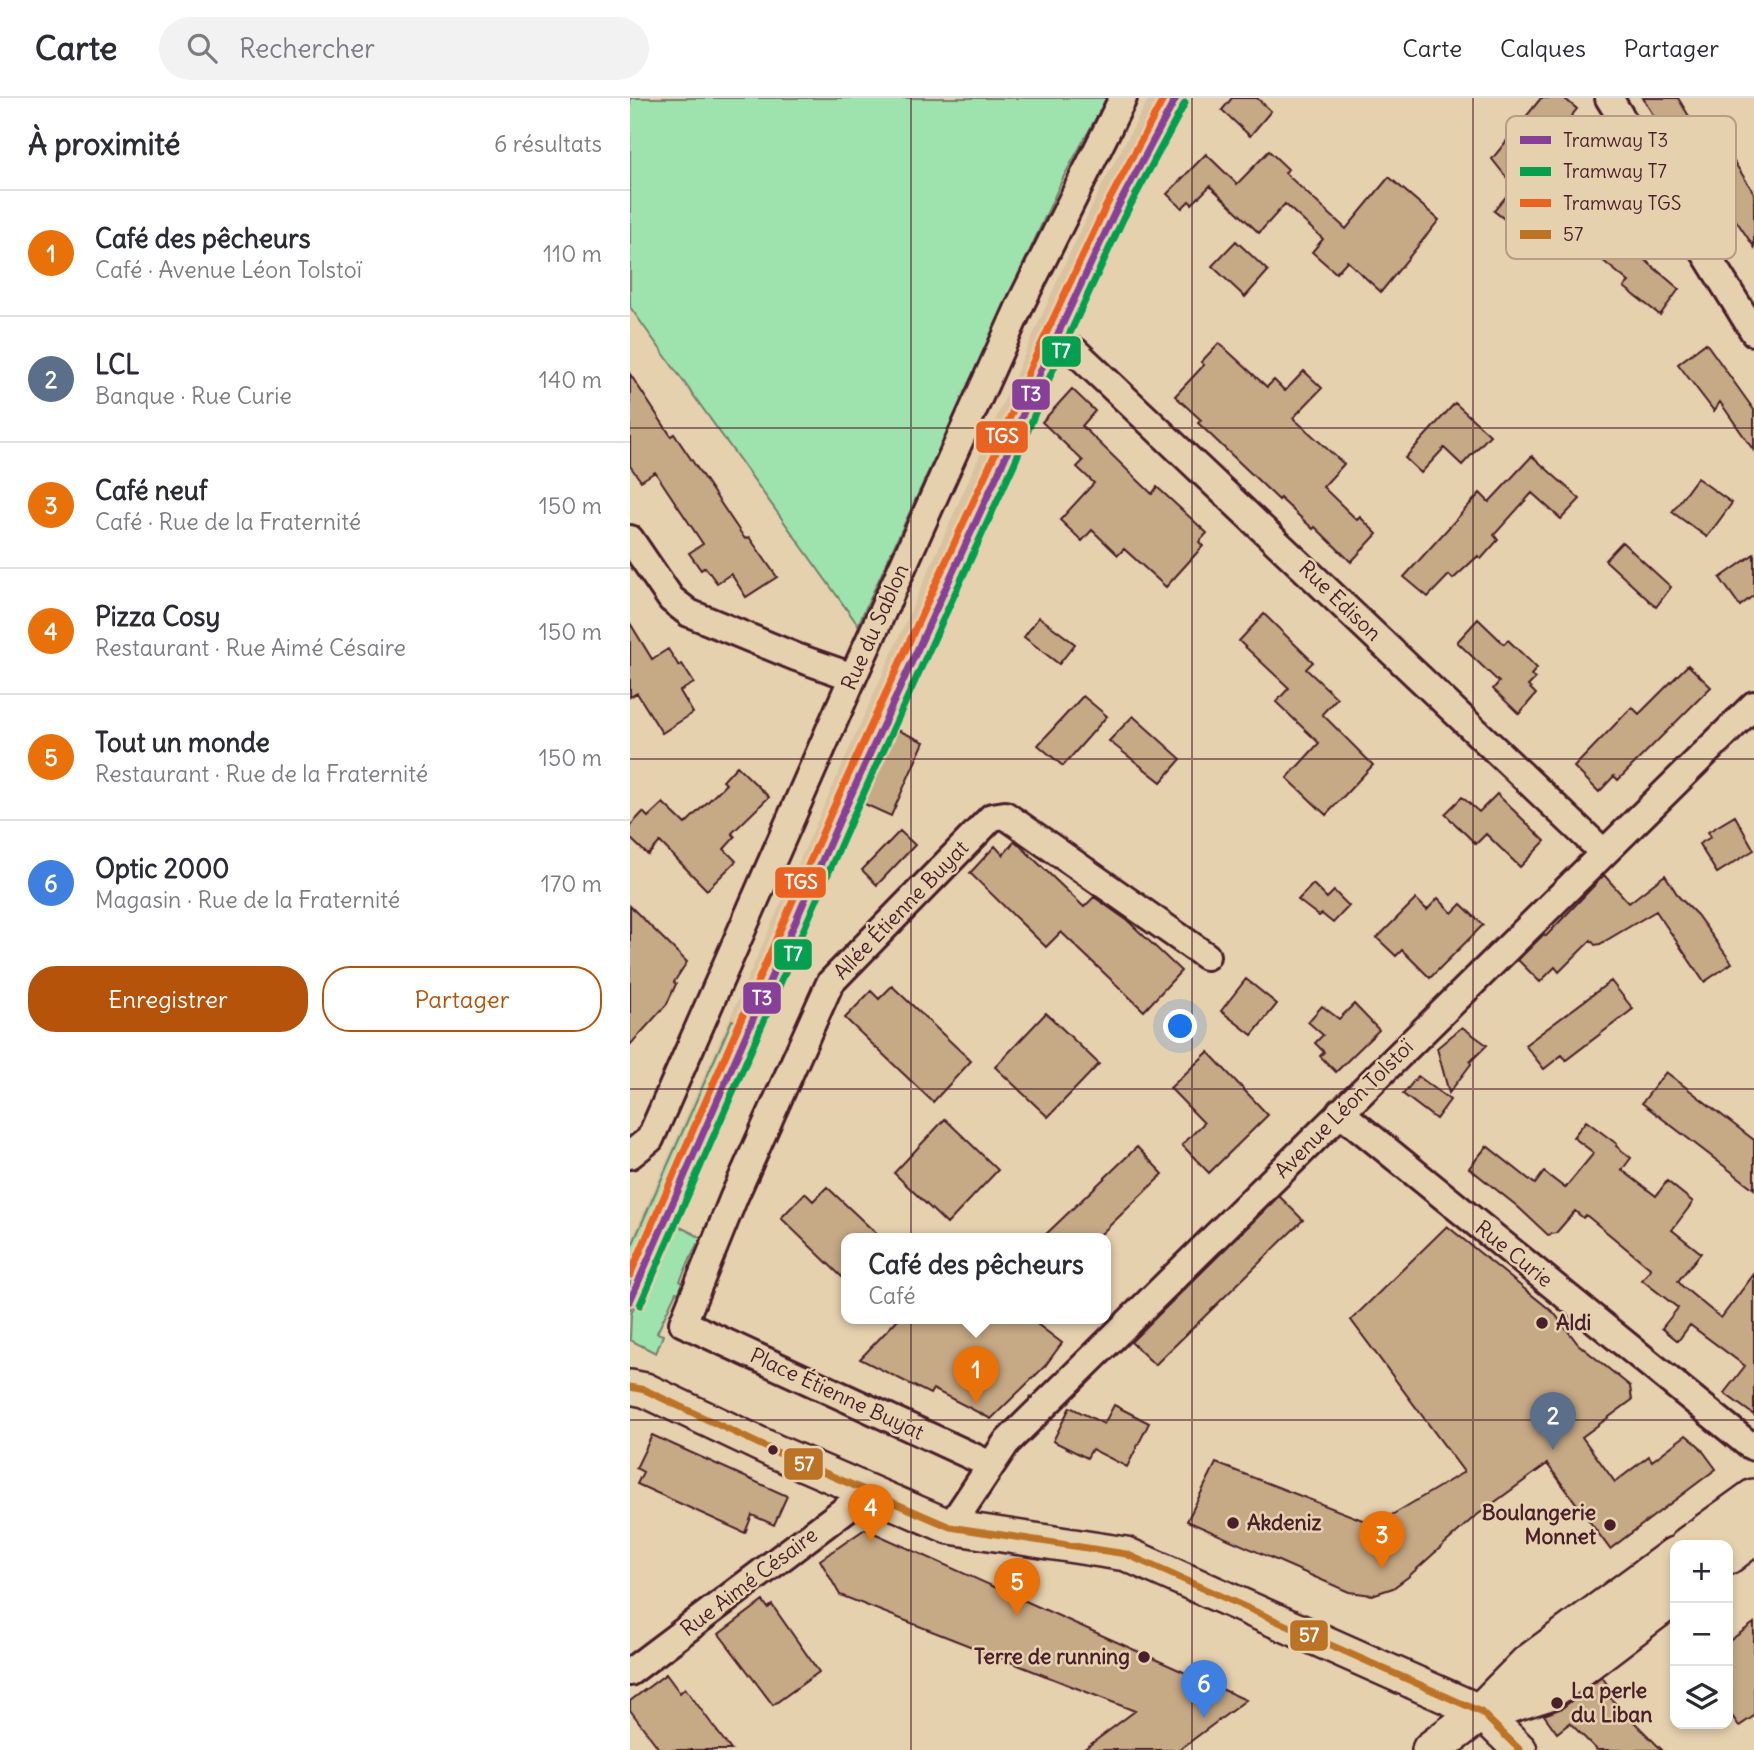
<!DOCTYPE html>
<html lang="fr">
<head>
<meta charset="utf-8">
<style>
	body { margin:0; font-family:Delius,sans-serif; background:#f2f2f3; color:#2b2b33 }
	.controls { position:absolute; right:21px; bottom:21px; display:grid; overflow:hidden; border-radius:14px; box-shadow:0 4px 10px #0003 }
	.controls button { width:63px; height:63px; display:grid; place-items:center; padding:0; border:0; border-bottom:2px solid #e1e1e2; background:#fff; color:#2b2b33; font:35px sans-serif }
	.you { position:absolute; left:551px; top:929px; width:24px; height:24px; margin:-18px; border:5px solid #fff; border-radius:50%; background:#1a73e8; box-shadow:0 0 0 10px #1a73e833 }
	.badge { display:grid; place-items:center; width:46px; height:46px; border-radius:50%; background:#b45309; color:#fff; font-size:23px; font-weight:700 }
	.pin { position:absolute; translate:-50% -58px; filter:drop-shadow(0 2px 4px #0008) }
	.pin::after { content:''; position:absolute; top:37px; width:24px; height:21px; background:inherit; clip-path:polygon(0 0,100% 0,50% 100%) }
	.popup { position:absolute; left:211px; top:1135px; width:270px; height:91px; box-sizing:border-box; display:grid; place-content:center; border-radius:14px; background:#fff; filter:drop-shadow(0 2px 5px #0005); font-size:23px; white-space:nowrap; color:#7c7c81 }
	.popup b { font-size:26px; color:#2b2b33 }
	.popup::after { content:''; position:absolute; left:50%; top:100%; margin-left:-14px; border:14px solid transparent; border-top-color:#fff }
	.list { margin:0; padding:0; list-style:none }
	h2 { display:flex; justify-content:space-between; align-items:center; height:91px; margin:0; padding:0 28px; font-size:30px }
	h2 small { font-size:23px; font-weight:400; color:#7c7c81 }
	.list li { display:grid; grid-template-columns:46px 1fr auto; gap:21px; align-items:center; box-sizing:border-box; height:126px; padding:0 28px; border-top:2px solid #e1e1e2 }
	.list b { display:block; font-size:26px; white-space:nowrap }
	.list p { margin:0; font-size:23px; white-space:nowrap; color:#7c7c81 }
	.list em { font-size:23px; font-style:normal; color:#7c7c81 }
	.actions { display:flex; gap:14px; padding:21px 28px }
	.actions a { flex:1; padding:16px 0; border:2px solid #b45309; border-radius:28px; text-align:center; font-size:24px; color:#b45309 }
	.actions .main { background:#b45309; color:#fff }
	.icon { flex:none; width:38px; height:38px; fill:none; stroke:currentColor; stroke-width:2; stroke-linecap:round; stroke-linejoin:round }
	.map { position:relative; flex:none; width:1124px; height:1652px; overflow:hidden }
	header { display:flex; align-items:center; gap:42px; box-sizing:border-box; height:98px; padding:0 35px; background:#fff; border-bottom:2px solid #e1e1e2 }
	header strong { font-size:33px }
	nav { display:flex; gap:38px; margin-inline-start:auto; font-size:24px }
	.search { width:490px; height:63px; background:#f2f2f3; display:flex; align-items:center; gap:18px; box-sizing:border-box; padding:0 24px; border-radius:38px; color:#7c7c81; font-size:26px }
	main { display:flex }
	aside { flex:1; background:#fff }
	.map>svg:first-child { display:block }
</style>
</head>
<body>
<header>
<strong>Carte</strong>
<div class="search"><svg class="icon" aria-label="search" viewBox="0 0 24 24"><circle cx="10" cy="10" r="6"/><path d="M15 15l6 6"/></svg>Rechercher</div>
<nav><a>Carte</a><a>Calques</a><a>Partager</a></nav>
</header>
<main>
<aside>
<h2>À proximité<small>6 résultats</small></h2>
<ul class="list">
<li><span class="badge" style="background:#e8710a">1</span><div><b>Café des pêcheurs</b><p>Café · Avenue Léon Tolstoï</p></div><em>110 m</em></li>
<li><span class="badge" style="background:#5c6f8a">2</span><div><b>LCL</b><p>Banque · Rue Curie</p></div><em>140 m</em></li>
<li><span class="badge" style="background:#e8710a">3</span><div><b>Café neuf</b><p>Café · Rue de la Fraternité</p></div><em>150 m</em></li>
<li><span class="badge" style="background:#e8710a">4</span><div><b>Pizza Cosy</b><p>Restaurant · Rue Aimé Césaire</p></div><em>150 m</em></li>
<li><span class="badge" style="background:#e8710a">5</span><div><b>Tout un monde</b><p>Restaurant · Rue de la Fraternité</p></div><em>150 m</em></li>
<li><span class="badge" style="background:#3f7fe0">6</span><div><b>Optic 2000</b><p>Magasin · Rue de la Fraternité</p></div><em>170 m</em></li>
</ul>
<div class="actions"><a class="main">Enregistrer</a><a>Partager</a></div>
</aside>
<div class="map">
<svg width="1124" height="1652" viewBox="0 0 1124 1652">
	<rect width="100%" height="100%" fill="#e6d1af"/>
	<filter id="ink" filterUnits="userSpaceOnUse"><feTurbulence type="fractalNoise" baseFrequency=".0143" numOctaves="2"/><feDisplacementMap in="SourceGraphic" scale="14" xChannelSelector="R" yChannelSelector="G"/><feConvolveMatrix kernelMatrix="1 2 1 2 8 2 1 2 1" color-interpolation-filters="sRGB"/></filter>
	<g filter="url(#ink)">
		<path fill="#d9c2a0" d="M 519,0 L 554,0 L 480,142 L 430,246 L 1,1216 L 0,1228 L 0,1145 L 431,174 L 472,87 Z"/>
		<path fill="#9ee2ad" stroke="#74806c" stroke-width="2" d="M 0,0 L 477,0 L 433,80 L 228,527 L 0,209 Z
			M 102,922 L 124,931 L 0,1212 L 0,1152 Z
			M 42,1125 L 78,1143 L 74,1149 L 67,1146 L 50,1183 L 57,1187 L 52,1196 L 46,1194 L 27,1235 L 33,1237 L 26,1255 L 0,1242 L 1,1216 Z"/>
		<path fill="#c6a985" stroke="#4a1f2b" stroke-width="2" d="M 602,0 L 627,0 L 641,13 L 620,38 L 592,12 Z
			M 911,0 L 934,0 L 947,11 L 926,37 L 978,76 L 958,104 L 927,80 L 886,130 L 864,113 L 884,89 L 862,61 Z
			M 1013,0 L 1048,0 L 1077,48 L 1051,64 Z
			M 639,53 L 658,71 L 655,75 L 716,131 L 759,79 L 809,122 L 751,194 L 717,163 L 706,175 L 682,154 L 693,141 L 655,106 L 629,135 L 580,88 L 562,106 L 559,103 L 552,110 L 537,96 L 576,56 L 607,86 Z
			M 1101,59 L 1124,95 L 1124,149 L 1074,75 Z
			M 968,97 L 1008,128 L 994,144 L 1049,191 L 1030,217 L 994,189 L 999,184 L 938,134 Z
			M 606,143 L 638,173 L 615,199 L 582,168 Z
			M 589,245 L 637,289 L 644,282 L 655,293 L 674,273 L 692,290 L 663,320 L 714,366 L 693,389 L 727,422 L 730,419 L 747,436 L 721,464 L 685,429 L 683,431 L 650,400 L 649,402 L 568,325 L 571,322 L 545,298 L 574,267 L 571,264 Z
			M 1076,245 L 1124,312 L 1124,353 L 1090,304 L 1084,313 L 1048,266 Z
			M 0,276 L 41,338 L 44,336 L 115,441 L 119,439 L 147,479 L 116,499 L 101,476 L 87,485 L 75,469 L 71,472 L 59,455 L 73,446 L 25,374 L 11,383 L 0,368 Z
			M 442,291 L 465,313 L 452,328 L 522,396 L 527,389 L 577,435 L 569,444 L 573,448 L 536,489 L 494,451 L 488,457 L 462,432 L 452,443 L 430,422 L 464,385 L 447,369 L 453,363 L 412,324 Z
			M 825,305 L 860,337 L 832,367 L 814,350 L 791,375 L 775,360 Z
			M 902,358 L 950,401 L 931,421 L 902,395 L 864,437 L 868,442 L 851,461 L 848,458 L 823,481 L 819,477 L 798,499 L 774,479 L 850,395 L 859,404 Z
			M 1067,380 L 1102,405 L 1077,439 L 1042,414 Z
			M 992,444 L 1041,489 L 1026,509 L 975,462 Z
			M 1124,456 L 1124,497 L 1110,508 L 1090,480 Z
			M 634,516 L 683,564 L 676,571 L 707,600 L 692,616 L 743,667 L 696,717 L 657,680 L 689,645 L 646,604 L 659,590 L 609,543 Z
			M 409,519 L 445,546 L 429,566 L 394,539 Z
			M 848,521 L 874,546 L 878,542 L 907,570 L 901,577 L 905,581 L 898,588 L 906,596 L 889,616 L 863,591 L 869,584 L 827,544 Z
			M 0,525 L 22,561 L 38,551 L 49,568 L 52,566 L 64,585 L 50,593 L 63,615 L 32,635 L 7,595 L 0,599 Z
			M 1058,567 L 1081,589 L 988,682 L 984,678 L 969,694 L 944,669 L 1002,609 L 1009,616 Z
			M 453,598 L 477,618 L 433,668 L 408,647 Z
			M 503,618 L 551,661 L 531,684 L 479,643 Z
			M 261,629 L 294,644 L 261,718 L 228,703 Z
			M 107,668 L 139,699 L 102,735 L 105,739 L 94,751 L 106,763 L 77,792 L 30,744 L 18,757 L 0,740 L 0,728 L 13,714 L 18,719 L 33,705 L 55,726 L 96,686 L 93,683 Z
			M 867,696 L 915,743 L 890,769 L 856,736 L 846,746 L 815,716 L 832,699 L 849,714 Z
			M 1105,718 L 1124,752 L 1087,775 L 1069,746 L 1081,739 L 1078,734 Z
			M 270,733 L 285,747 L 247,787 L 232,772 Z
			M 385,743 L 454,809 L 464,799 L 498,823 L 551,873 L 514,913 L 431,834 L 416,849 L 340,775 L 365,748 L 373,757 Z
			M 974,777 L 999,805 L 1035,777 L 1049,799 L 1067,817 L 1102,865 L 1074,884 L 1026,813 L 970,846 L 965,847 L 961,842 L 929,874 L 925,869 L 910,884 L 888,862 L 914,836 L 916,838 Z
			M 683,786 L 697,800 L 704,793 L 719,808 L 703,825 L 692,816 L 689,818 L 668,802 Z
			M 808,800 L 822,815 L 831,806 L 853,827 L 800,880 L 772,852 L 766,858 L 747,840 L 786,801 L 797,812 Z
			M 0,808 L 57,864 L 44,884 L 46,886 L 37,906 L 0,947 Z
			M 616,881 L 647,906 L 622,937 L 591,913 Z
			M 981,883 L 1003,911 L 936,962 L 932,957 L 914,971 L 895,947 Z
			M 262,888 L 341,963 L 303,1004 L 215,920 L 241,893 L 249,901 Z
			M 724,906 L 749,932 L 706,974 L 690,958 L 694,954 L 685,945 L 693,937 L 678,924 L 692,908 L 709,921 Z
			M 416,915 L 469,966 L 418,1019 L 365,969 Z
			M 832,929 L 857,947 L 840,964 L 841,966 L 819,995 L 807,950 Z
			M 578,954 L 638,1017 L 579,1075 L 552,1047 L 574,1025 L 540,990 Z
			M 1036,974 L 1124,1042 L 1124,1091 L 1012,1005 Z
			M 788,978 L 820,1002 L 806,1021 L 773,996 Z
			M 315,1021 L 368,1072 L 317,1126 L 264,1075 Z
			M 956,1023 L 987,1046 L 986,1048 L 1001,1060 L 992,1072 L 1026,1098 L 1037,1083 L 1063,1104 L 1042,1132 L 1071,1155 L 1048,1183 L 1052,1188 L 1091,1220 L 1124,1176 L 1124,1317 L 1094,1295 L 1115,1268 L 1060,1227 L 1048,1243 L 1032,1230 L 1048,1210 L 1012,1182 L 1021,1171 L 956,1117 L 953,1120 L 945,1113 L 926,1135 L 918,1137 L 887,1108 L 839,1070 L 857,1048 L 905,1086 L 914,1074 L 935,1090 L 964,1055 L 943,1039 Z
			M 507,1049 L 533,1076 L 467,1140 L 412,1140 Z
			M 197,1089 L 251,1140 L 216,1140 L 216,1183 L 151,1120 L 175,1095 L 183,1103 Z
			M 649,1098 L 673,1122 L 525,1267 L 501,1244 Z
			M 817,1128 L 924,1215 L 948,1246 L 1000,1288 L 1002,1302 L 952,1339 L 985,1384 L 1019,1358 L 1022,1363 L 1056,1337 L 1069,1348 L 1086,1371 L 980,1451 L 917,1366 L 843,1420 L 778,1479 L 763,1490 L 742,1497 L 719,1494 L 557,1423 L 586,1365 L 745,1427 L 834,1374 L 721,1222 Z
			M 269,1220 L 399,1220 L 432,1245 L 415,1268 L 361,1321 L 303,1291 L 300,1296 L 230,1261 Z
			M 484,1307 L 519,1325 L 497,1369 L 462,1351 L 457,1360 L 423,1343 L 440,1309 L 474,1326 Z
			M 22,1337 L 157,1398 L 144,1427 L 122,1417 L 115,1435 L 7,1386 L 13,1374 L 6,1370 Z
			M 235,1431 L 616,1602 L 549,1652 L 453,1652 L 505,1613 L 210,1497 L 190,1462 Z
			M 133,1503 L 138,1510 L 142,1507 L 189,1574 L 143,1607 L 89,1536 Z
			M 1124,1525 L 1124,1618 L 1109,1628 L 1098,1612 L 1098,1544 Z
			M 36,1576 L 50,1595 L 55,1590 L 101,1652 L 30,1652 L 0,1612 L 0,1603 Z
			M 972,1579 L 979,1589 L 973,1593 L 1032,1652 L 967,1652 L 940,1625 L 927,1635 L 914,1617 L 932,1610 Z"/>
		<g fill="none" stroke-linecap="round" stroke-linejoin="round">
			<g stroke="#4a1f2b" stroke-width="32">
				<path id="minor" d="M 979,0 L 1124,234
					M 446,254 L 973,754
					M 0,441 L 41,501 L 59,515 L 166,559 L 223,579
					M 710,1014 L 1118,1346 L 1124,1349
					M 0,1057 L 20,1041 L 223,579 L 392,203 L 493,0
					M 361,1367 L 53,1225 L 104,1099 L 200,885 L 362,719 L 375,717 L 576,858
					M 320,1429 L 376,1345 L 1124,607
					M 0,1574 L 237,1395"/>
			</g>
			<g stroke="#4a1f2b" stroke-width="38">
				<path id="tertiary" d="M 0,1289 L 15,1292 L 144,1353 L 320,1429 L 496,1456 L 851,1614 L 890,1652"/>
			</g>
			<g stroke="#4a1f2b" stroke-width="42">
				<path id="secondary" d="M 1059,1447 L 1124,1400
					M 1098,1457 L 1124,1437
					M 856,1613 L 919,1593 L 1045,1497
					M 801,1652 L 851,1614 L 898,1566 L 1045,1458"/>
			</g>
			<use href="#minor" stroke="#e6d1af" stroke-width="26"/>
			<use href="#tertiary" stroke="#e6d1af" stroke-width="33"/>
			<use href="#secondary" stroke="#e6d1af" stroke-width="37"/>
			<g stroke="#e6d1af" stroke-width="12">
				<path id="bus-1" d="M 0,1289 L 15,1292 L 144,1353 L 320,1429 L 496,1456 L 851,1614 L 890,1652"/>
			</g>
			<use href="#bus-1" stroke="#bc7326" stroke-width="7"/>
			<g stroke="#e6d1af" stroke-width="12">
				<path id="tram-1" d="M 0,1203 L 211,719 L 375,360 L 411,272 L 484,116 L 546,0"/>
			</g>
			<g stroke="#e6d1af" stroke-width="12">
				<path id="tram-2" d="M 10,1207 L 221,723 L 385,364 L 421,276 L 493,121 L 555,5"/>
			</g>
			<g stroke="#e6d1af" stroke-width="12">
				<path id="tram-3" d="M 0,1177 L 201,715 L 365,356 L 401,268 L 474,112 L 534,0"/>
			</g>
			<use href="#tram-1" stroke="#873f98" stroke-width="7"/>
			<use href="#tram-2" stroke="#049f4f" stroke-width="7"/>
			<use href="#tram-3" stroke="#ea6222" stroke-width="7"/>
		</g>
	</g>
	<path fill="none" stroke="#4a1f2b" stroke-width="2" stroke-opacity="0.55" d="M 281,0 L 281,1652M 562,0 L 562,1652M 843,0 L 843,1652M 0,330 L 1124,330M 0,661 L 1124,661M 0,991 L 1124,991M 0,1322 L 1124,1322"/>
	<g fill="#4a1f2b" stroke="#e6d1af" stroke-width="2.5">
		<circle cx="912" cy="1225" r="7"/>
		<circle cx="143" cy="1352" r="6"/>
		<circle cx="603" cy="1425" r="7"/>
		<circle cx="980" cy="1427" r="7"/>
		<circle cx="514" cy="1559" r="7"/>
		<circle cx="927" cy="1605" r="7"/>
	</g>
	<g text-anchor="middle" stroke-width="5" stroke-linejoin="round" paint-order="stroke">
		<g font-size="21" fill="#4a1f2b" stroke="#e6d1af">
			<text transform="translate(710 503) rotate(44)" y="7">Rue Edison</text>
			<text transform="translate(245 529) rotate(-66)" y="7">Rue du Sablon</text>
			<text transform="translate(271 812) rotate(-46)" y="7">Allée Étienne Buyat</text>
			<text transform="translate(714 1011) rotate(-45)" y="7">Avenue Léon Tolstoï</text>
			<text transform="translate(884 1156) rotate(39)" y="7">Rue Curie</text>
			<text transform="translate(207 1296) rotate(25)" y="7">Place Étienne Buyat</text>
			<text transform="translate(119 1484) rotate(-37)" y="7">Rue Aimé Césaire</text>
		</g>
		<g font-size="21" font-weight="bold" fill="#4a1f2b" stroke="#e6d1af" text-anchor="start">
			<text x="926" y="1232">Aldi</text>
			<text x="966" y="1422" text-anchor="end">Boulangerie<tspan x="966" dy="24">Monnet</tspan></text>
			<text x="617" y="1432">Akdeniz</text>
			<text x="500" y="1566" text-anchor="end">Terre de running</text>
			<text x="941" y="1600">La perle<tspan x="941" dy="24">du Liban</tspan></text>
		</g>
	</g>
	<rect x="876" y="18" width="230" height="143" rx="10" fill="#e6d1af" stroke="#b79c87" stroke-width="2"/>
	<rect x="890" y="38" width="31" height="8" fill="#873f98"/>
	<rect x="890" y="69" width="31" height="9" fill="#049f4f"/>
	<rect x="890" y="101" width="31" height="8" fill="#ea6222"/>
	<rect x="890" y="132" width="31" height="9" fill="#bc7326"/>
	<g font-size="19" fill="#4a1f2b">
		<text x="933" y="49">Tramway T3</text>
		<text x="933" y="80">Tramway T7</text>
		<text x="933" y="112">Tramway TGS</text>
		<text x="933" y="143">57</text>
	</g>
	<g stroke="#e6d1af" stroke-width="2.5">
		<rect x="411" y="237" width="41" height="33" rx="7" fill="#049f4f"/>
		<rect x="381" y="280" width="40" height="33" rx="7" fill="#873f98"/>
		<rect x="345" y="322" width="54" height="34" rx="7" fill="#ea6222"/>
		<rect x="144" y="768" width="53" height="33" rx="7" fill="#ea6222"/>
		<rect x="143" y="840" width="40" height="33" rx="7" fill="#049f4f"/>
		<rect x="112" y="883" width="40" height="34" rx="7" fill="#873f98"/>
		<rect x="153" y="1349" width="41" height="34" rx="7" fill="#bc7326"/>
		<rect x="659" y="1521" width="40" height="33" rx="7" fill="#bc7326"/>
	</g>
	<g font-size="19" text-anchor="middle" font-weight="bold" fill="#fff">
		<text x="431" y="260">T7</text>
		<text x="401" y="303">T3</text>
		<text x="372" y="345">TGS</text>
		<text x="171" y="791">TGS</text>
		<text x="163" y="863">T7</text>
		<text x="132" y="907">T3</text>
		<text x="174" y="1373">57</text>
		<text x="679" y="1544">57</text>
	</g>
</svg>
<div class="controls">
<button>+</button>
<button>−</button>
<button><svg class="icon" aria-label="layers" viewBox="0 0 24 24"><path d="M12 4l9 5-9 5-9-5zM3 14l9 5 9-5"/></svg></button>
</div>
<div class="you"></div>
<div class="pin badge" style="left:346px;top:1306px;background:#e8710a">1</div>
<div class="popup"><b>Café des pêcheurs</b>Café</div>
<div class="pin badge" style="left:923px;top:1352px;background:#5c6f8a">2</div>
<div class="pin badge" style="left:752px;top:1471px;background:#e8710a">3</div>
<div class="pin badge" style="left:241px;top:1444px;background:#e8710a">4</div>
<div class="pin badge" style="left:387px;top:1518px;background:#e8710a">5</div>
<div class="pin badge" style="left:574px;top:1620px;background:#3f7fe0">6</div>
</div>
</main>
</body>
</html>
